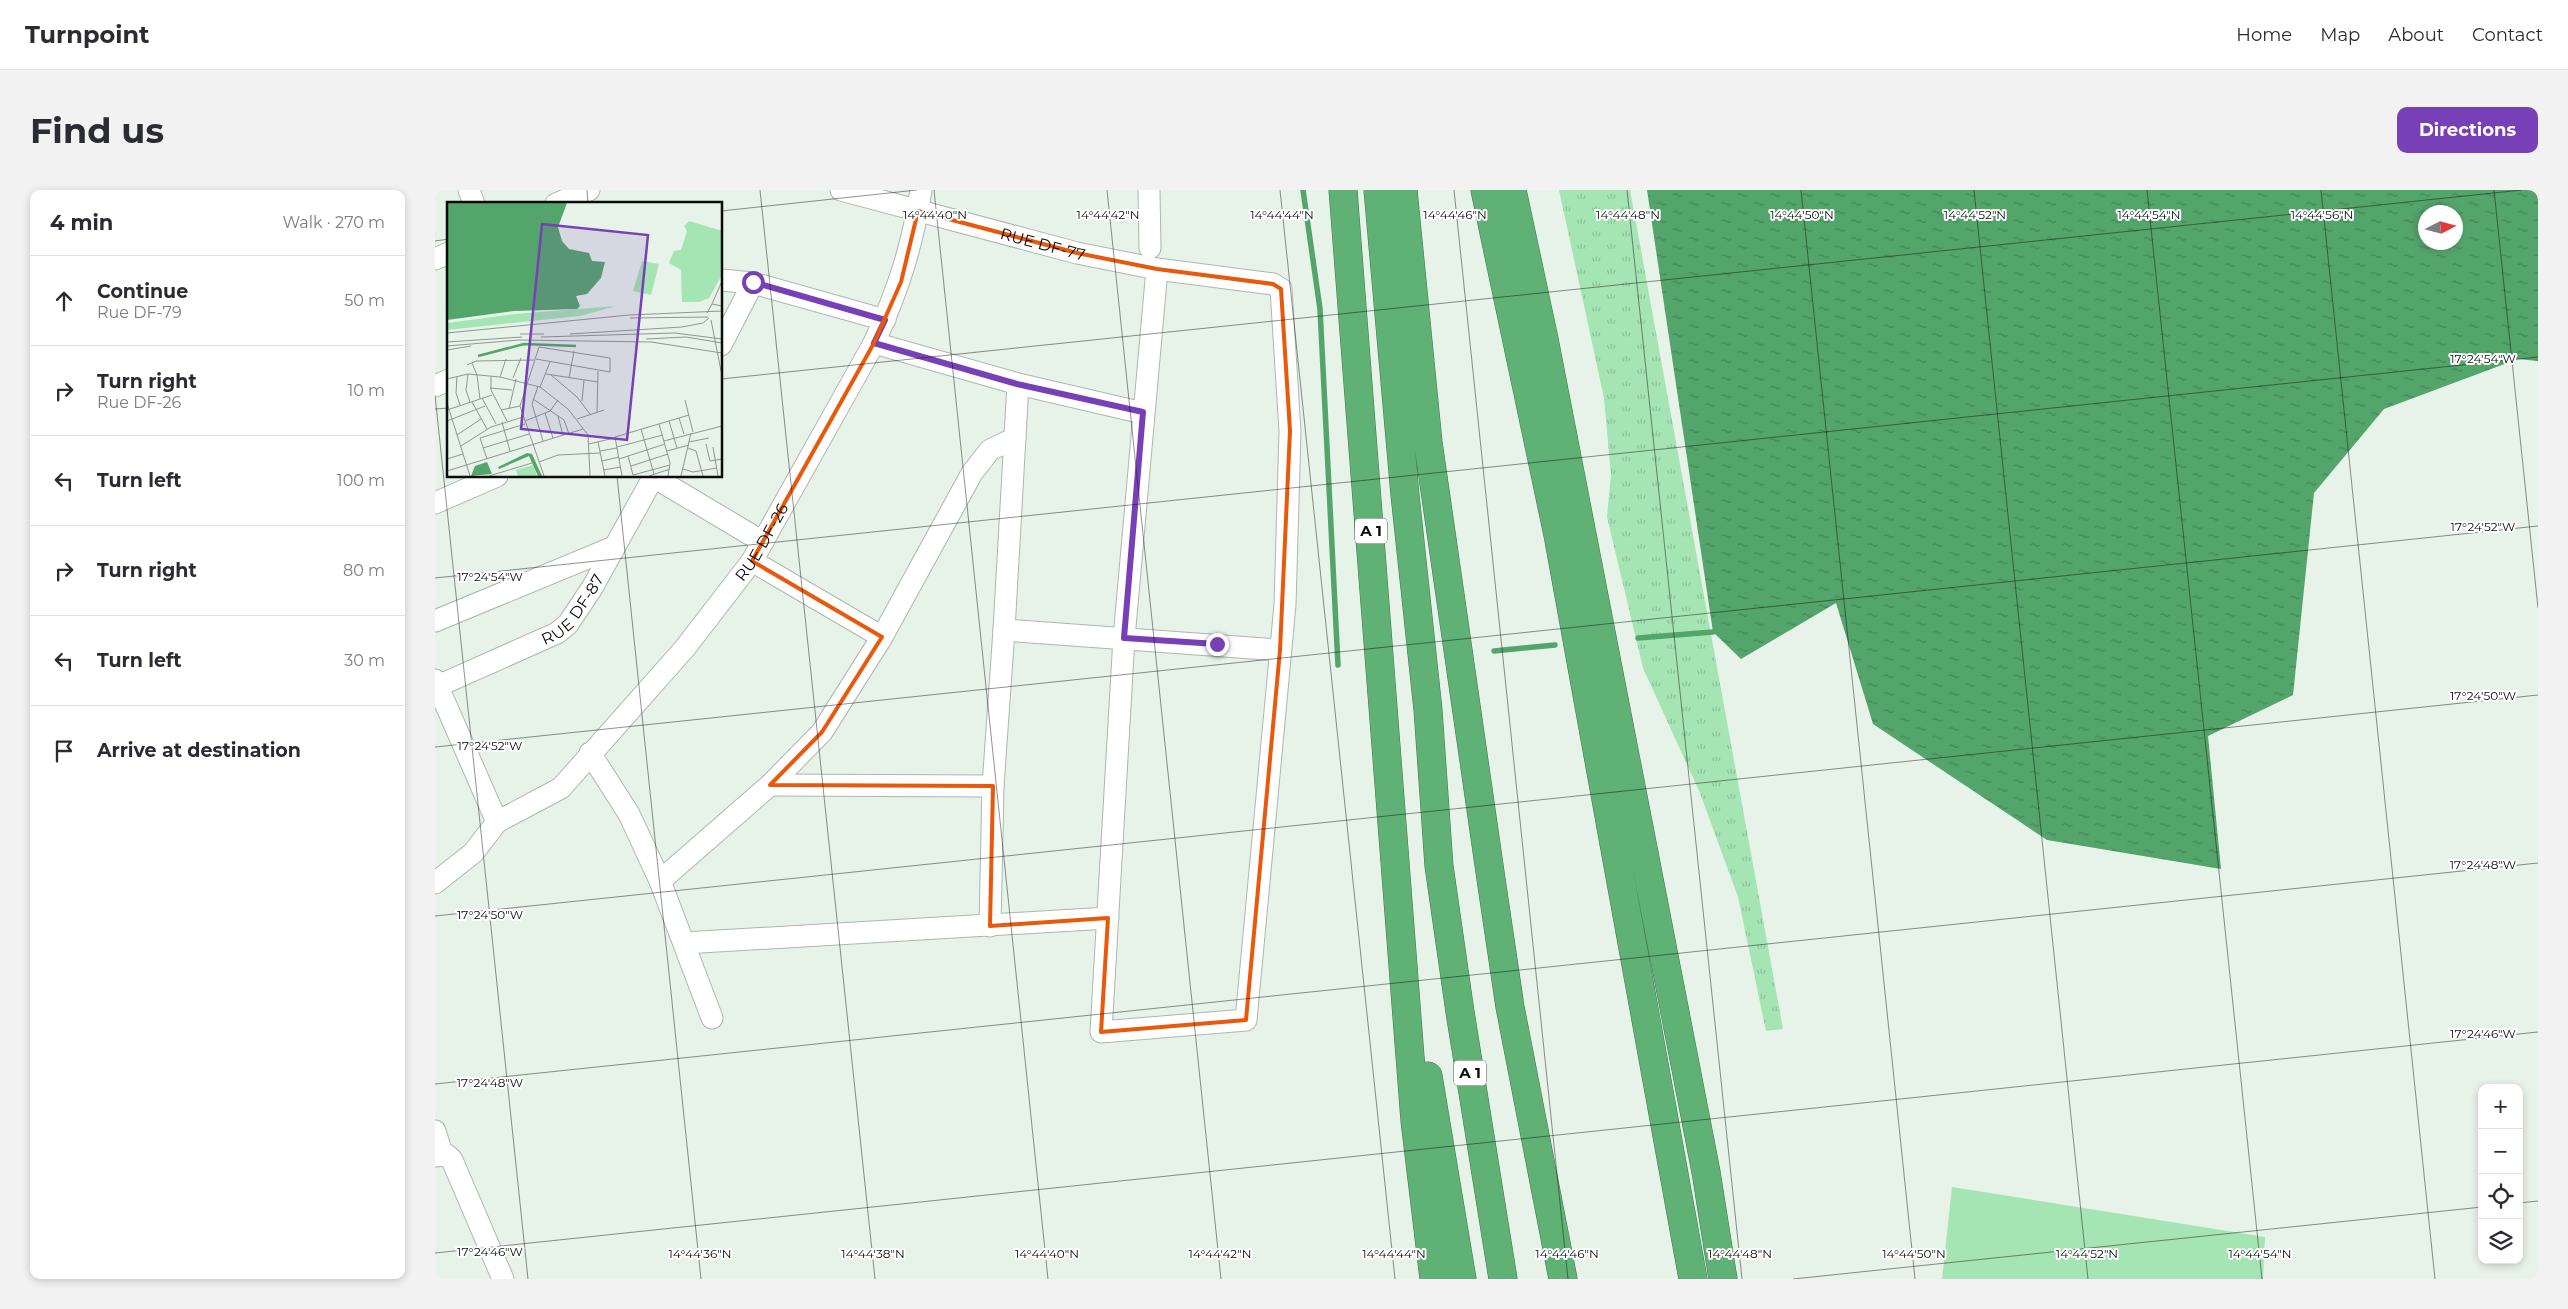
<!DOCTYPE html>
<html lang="en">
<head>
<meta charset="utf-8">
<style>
	body { margin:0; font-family:Montserrat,sans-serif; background:#f2f2f3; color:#2b2b33 }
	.controls { position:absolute; right:15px; bottom:15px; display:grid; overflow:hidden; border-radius:10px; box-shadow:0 2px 8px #0003 }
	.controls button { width:45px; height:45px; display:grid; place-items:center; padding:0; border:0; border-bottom:1px solid #e1e1e2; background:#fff; color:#2b2b33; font:25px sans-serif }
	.compass { position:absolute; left:1983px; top:15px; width:45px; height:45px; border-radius:50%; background:#fff; box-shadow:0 2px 8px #0003; rotate:84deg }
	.stop { position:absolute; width:15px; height:15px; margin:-11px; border:4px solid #7740b7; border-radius:50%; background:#fff }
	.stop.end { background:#7740b7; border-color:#fff; box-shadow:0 1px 5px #0008 }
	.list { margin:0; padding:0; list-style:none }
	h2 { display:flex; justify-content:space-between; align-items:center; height:65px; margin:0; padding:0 20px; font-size:21px }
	h2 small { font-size:16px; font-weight:400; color:#7c7c81 }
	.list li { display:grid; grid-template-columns:32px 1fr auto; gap:15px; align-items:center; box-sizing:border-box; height:90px; padding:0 20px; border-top:1px solid #e1e1e2 }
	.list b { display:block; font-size:19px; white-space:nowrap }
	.list p { margin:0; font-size:16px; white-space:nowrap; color:#7c7c81 }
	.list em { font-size:16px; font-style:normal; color:#7c7c81 }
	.icon { flex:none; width:28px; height:28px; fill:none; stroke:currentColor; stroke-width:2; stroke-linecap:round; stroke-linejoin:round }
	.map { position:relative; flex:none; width:2103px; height:1089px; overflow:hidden; border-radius:10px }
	header { display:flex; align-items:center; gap:30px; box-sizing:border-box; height:70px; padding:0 25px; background:#fff; border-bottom:1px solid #e1e1e2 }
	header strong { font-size:24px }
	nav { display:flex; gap:28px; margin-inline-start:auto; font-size:18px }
	.intro { display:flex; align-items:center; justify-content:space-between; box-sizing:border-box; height:120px; padding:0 30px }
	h1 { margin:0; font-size:35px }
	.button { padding:12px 22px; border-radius:10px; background:#7740b7; color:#fff; font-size:18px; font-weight:700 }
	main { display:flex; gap:30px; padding:0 30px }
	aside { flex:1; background:#fff; border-radius:10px; box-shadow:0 2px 8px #0003 }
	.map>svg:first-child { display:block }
</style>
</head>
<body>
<header>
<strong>Turnpoint</strong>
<nav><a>Home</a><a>Map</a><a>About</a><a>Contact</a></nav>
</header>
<div class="intro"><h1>Find us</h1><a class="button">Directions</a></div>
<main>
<aside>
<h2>4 min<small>Walk · 270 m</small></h2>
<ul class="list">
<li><svg class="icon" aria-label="ahead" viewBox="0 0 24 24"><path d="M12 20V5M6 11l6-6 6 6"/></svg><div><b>Continue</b><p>Rue DF-79</p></div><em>50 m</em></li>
<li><svg class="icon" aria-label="right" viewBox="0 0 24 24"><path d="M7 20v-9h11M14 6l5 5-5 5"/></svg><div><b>Turn right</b><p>Rue DF-26</p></div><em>10 m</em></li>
<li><svg class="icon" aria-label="left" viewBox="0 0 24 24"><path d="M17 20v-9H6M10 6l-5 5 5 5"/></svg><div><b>Turn left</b></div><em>100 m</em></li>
<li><svg class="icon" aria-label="right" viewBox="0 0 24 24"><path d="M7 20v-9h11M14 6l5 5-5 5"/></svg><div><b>Turn right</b></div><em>80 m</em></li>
<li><svg class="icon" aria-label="left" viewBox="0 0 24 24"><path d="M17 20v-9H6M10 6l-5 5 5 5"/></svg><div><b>Turn left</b></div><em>30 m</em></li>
<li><svg class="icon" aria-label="arrive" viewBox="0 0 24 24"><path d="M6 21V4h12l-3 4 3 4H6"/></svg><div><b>Arrive at destination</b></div></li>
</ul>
</aside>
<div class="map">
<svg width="2103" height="1089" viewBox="0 0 2103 1089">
	<defs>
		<pattern id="grass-tufts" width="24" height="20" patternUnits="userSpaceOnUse" patternTransform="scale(1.25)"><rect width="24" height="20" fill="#a5e4b3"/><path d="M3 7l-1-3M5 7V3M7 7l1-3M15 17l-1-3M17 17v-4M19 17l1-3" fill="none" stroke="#8dc299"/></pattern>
		<pattern id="water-ripples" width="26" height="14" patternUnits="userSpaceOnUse" patternTransform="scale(1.25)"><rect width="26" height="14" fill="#54a56b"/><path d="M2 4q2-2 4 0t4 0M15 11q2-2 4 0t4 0" fill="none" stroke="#448556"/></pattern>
	</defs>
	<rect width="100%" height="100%" fill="#e7f2e9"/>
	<path fill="url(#grass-tufts)" d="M 1124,0 L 1195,0 L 1348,839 L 1331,841 L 1303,707 L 1265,603 L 1208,478 L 1172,327 L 1176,285 L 1169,208 Z"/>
	<path fill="#a5e4b3" d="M 1517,997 L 1830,1047 L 1828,1089 L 1507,1089 Z"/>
	<path fill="url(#water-ripples)" fill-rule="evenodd" d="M 1212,0 L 2103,0 L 2103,171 L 2083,169 L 1949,219 L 1879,303 L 1858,505 L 1773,546 L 1786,679 L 1612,650 L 1438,534 L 1401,413 L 1306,469 L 1278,442 ZM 1990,22 L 2020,22 L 2020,52 L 1990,52 Z"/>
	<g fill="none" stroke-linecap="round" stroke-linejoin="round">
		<path stroke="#54a56b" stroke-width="5.5" d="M 868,0 L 885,119 L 903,475
			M 1203,448 L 1278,442
			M 1059,461 L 1120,455"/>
		<g stroke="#acb7ae" stroke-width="23">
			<g id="minor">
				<path d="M 34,0 L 39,14"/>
				<path id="s1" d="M 406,0 L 642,63 L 722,79 L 838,94 L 846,99 L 855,241 L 850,415 L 811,830 L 666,842 L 689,448 L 722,79"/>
				<path d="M 714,0 L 715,58"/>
				<path d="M 121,14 L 154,0"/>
				<path d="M 0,69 L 14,63"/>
				<path d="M 286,90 L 318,93 L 450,130"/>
				<path d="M 439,153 L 583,194 L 708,223"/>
				<path d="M 286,155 L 318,93"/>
				<path d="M 0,196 L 14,190"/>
				<path d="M 217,286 L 328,352"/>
				<path d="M 0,313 L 62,286"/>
				<path d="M 317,371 L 447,447"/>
				<path d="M 0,431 L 179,357"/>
				<path d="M 569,440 L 845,460"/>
				<path d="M 0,490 L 62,632"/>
				<path id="s2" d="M 3,496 L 122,443 L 133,434 L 157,398 L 219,286"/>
				<path d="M 155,563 L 194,624 L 225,691 L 277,828"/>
				<path d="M 335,595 L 558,596"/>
				<path d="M 225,691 L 335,595 L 387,542 L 447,447 L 537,283 L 555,260 L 580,248"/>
				<path id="s3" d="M 0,693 L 38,663 L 62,632 L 126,598 L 250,458 L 317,371 L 439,153 C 463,100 477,58 486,0"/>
				<path d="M 555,736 L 558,596 L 569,440 L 583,194"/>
				<path d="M 249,753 L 673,728"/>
				<path d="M 0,941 L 7,964"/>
				<path d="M 0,966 L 12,965 L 17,970 L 68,1089"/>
			</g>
		</g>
		<g stroke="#417850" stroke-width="29">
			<path id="highway" d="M 908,0 L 980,931 L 999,1089
				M 943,0 L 970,305 L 993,520 L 1004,676 L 1025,822 L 1068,1089
				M 968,0 L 993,252 L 1056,689 L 1075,817 L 1128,1089
				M 1050,0 L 1123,345 L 1258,1089
				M 1077,0 L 1109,149 L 1271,982 L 1288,1089
				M 993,886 L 1027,1089"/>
		</g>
		<use href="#minor" stroke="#fff" stroke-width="21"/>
		<use href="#highway" stroke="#5fb176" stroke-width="28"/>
	</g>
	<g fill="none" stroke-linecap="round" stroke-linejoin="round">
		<path stroke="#7740b7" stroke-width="6" d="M 318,92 L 450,130 L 439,153 L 582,194 L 708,222 L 689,448 L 782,454"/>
	</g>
	<path fill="none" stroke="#e8590c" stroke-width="4" stroke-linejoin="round" d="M 483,21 L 642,63 L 722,79 L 838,94 L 846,99 L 855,241 L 845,460 L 811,830 L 666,842 L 673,728 L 555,736 L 558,596 L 335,595 L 387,542 L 447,447 L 317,371 L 439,153 L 466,92 Z"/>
	<path fill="none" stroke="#090d0a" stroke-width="1" stroke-opacity="0.45" d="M 152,0 L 153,14M 325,0 L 440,1089M 499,0 L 613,1089M 672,0 L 786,1089M 845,0 L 960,1089M 1019,0 L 1133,1089M 1192,0 L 1307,1089M 1366,0 L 1480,1089M 1539,0 L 1653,1089M 1712,0 L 1827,1089M 1886,0 L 2000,1089M 2059,0 L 2103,418M 286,21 L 482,0M 0,51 L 14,49M 286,189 L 2087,0M 0,205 L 93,1089M 0,219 L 14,218M 182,286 L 266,1089M 0,388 L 2103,167M 0,557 L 2103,336M 0,726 L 2103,505M 0,894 L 2103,673M 2084,1013 L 2103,1011M 0,1063 L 2103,842M 1358,1089 L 2047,1017"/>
	<g text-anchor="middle" stroke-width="4" stroke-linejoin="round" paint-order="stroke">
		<g fill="#fff" stroke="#535654" stroke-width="1">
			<rect x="920" y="328.5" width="32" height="25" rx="4"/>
			<rect x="1019" y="870.5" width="32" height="25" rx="4"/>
		</g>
		<g font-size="15" font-weight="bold" fill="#090d0a">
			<text x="936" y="346">A 1</text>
			<text x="1035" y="888">A 1</text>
		</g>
		<g font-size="16" fill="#090d0a" stroke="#fff">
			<text dy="6" stroke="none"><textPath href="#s1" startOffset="209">RUE DF-77</textPath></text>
			<text dy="6" stroke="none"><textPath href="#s3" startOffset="478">RUE DF-26</textPath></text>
			<text dy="6" stroke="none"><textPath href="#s2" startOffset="158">RUE DF-87</textPath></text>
		</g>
	</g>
	<g transform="translate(12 12)">
		<rect width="275" height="275" fill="#e7f2e9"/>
		<path d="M 169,104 L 133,114 L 0,128 L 0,121 L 68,112 Z" fill="#a5e4b3"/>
		<path d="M 242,19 L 275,29 L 275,73 L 262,96 L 252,100 L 235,100 L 234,68 L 222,61 L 227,49 L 234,48 L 240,29 L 237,24 ZM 195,59 L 212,62 L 204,93 L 186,89 ZM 86,263 L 90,274 L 71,274 L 69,268 Z" fill="#a5e4b3"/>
		<path d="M 0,1 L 120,1 L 111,25 L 115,39 L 122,47 L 142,51 L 145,59 L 158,60 L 154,76 L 140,92 L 129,94 L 133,104 L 130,107 L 67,109 L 0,118 ZM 80,251 L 85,252 L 95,274 L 91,274 L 82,254 L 52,267 L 51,265 ZM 40,260 L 45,272 L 24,274 L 28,264 Z" fill="#54a56b"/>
		<path fill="none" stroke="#54a56b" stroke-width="2.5" d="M 31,154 L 77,142 L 129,144"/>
		<path fill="none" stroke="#8e9690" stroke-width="1" d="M 265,102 L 275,79M 260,111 L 265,102 L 275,104M 183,116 L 261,115M 264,118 L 275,174M 0,131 L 182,113 L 275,109M 73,132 L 97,132M 123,132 L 235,125 L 256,121 L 262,116M 94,135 L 228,131 L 275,137M 199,137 L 239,135 L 275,141M 0,140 L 75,135M 0,144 L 72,138 L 204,140 L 275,151M 0,148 L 24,144M 89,157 L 163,170 L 163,156 L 92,145 L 73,204 L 97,274M 25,161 L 30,173 L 33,197M 20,163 L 29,159 L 87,158M 21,172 L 19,188 L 23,200M 99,172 L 151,180M 104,173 L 130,195 L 143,212M 10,174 L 9,191 L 13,203M 44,174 L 44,188 L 60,219M 53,175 L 59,157M 66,176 L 74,156M 122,176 L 127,149M 0,177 L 21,172 L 53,175 L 93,185 L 121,207 L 141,233 L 143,274M 91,184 L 85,202 L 96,239M 93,185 L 103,160M 43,186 L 65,188M 35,196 L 49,222M 86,197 L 117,218 L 122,232M 238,198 L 246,230M 135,199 L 137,178M 25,200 L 40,227M 0,201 L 23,274M 62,207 L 69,177M 0,208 L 45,193M 54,208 L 73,204M 150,210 L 151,169M 98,211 L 106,236M 111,214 L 116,233M 232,216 L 237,232M 130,217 L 157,208M 0,219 L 38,204M 78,219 L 103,209 L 111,198M 222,219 L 230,246M 55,220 L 63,249M 212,222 L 223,261 L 221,274M 194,227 L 207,272M 10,233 L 34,217M 33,236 L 78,222M 33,236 L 40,257M 217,239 L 275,224M 151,240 L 158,274M 242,240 L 262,236M 142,242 L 167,236M 259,242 L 263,259 L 275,257M 14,244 L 44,225 L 76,215M 170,245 L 216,233M 266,245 L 271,274M 36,246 L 82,232M 241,246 L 249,249 L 256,274M 153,249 L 170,246M 220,249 L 242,243M 181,254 L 186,273M 0,257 L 16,252M 172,257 L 218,242M 155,259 L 172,255M 92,260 L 111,253 L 153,251M 184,264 L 221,252M 236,267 L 246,270 L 270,266M 156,268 L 174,265M 0,269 L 136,227M 186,273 L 223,263M 42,274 L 85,261M 175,274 L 168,235 L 242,213M 202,274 L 223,267M 234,274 L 244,231"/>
		<path fill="#7740b7" fill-opacity="0.15" stroke="#7740b7" stroke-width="2.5" d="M 95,22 L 201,33 L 180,238 L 74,227 Z"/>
		<rect width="275" height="275" fill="none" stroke="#090d0a" stroke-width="2.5"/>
	</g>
	<g font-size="12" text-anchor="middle" fill="#090d0a" stroke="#fff" stroke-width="4" stroke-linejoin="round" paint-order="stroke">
		<text x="500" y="29">14°44'40"N</text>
		<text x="673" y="29">14°44'42"N</text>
		<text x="847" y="29">14°44'44"N</text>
		<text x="1020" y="29">14°44'46"N</text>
		<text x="1193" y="29">14°44'48"N</text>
		<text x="1367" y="29">14°44'50"N</text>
		<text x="1540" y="29">14°44'52"N</text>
		<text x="1714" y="29">14°44'54"N</text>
		<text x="1887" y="29">14°44'56"N</text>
		<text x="2048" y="173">17°24'54"W</text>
		<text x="2048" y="341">17°24'52"W</text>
		<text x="55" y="391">17°24'54"W</text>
		<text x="2048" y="510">17°24'50"W</text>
		<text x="55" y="560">17°24'52"W</text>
		<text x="2048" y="679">17°24'48"W</text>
		<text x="55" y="729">17°24'50"W</text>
		<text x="2048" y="848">17°24'46"W</text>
		<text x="55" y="897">17°24'48"W</text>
		<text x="55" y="1066">17°24'46"W</text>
		<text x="265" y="1068">14°44'36"N</text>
		<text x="438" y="1068">14°44'38"N</text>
		<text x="612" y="1068">14°44'40"N</text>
		<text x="785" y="1068">14°44'42"N</text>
		<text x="959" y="1068">14°44'44"N</text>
		<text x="1132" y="1068">14°44'46"N</text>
		<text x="1305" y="1068">14°44'48"N</text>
		<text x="1479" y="1068">14°44'50"N</text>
		<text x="1652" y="1068">14°44'52"N</text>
		<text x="1825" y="1068">14°44'54"N</text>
	</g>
</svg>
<div class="controls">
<button>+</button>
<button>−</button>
<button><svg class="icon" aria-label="locate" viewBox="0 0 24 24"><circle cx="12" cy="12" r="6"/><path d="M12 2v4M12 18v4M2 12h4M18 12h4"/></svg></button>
<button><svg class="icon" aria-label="layers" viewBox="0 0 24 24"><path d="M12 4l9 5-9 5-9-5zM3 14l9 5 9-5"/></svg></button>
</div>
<svg class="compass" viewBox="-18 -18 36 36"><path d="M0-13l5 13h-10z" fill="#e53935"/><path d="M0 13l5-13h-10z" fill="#7c7c81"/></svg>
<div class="stop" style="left:318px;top:92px"></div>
<div class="stop end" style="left:782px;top:454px"></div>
</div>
</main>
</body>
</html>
